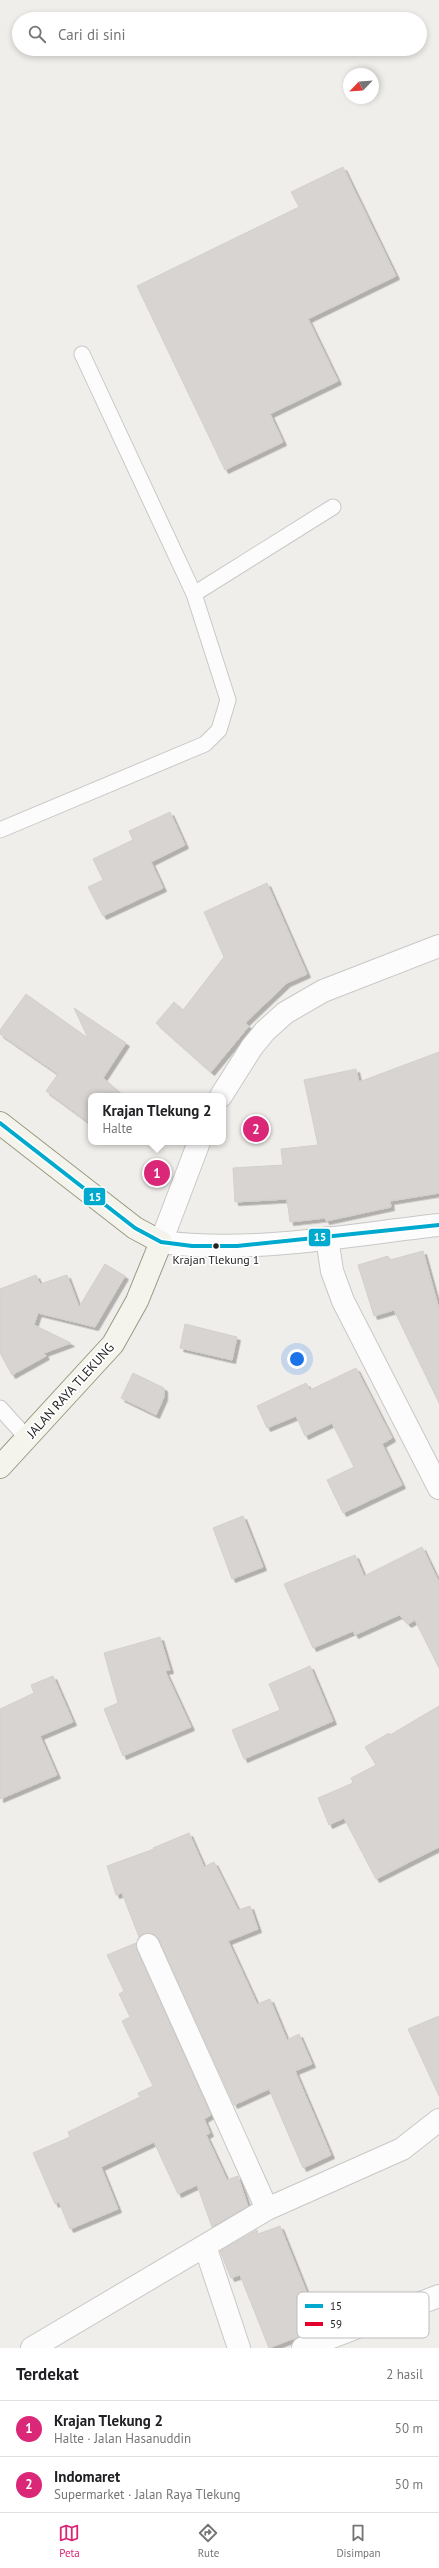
<!DOCTYPE html>
<html lang="id">
<head>
<meta charset="utf-8">
<style>
	body { margin:0; font-family:"PT Sans",sans-serif; background:#f6f6f6; color:#202124 }
	.compass { position:absolute; left:343px; top:68px; width:36px; height:36px; border-radius:50%; background:#fff; box-shadow:0 2px 6px #0003; rotate:245deg }
	.you { position:absolute; left:297px; top:1359px; width:14px; height:14px; margin:-10px; border:3px solid #fff; border-radius:50%; background:#1a73e8; box-shadow:0 0 0 6px #1a73e833 }
	.badge { display:grid; place-items:center; width:26px; height:26px; border-radius:50%; background:#db2777; color:#fff; font-size:13px; font-weight:700 }
	.pin { position:absolute; translate:-50% -50%; border:2px solid #fff; box-shadow:0 1px 4px #0006 }
	.popup { position:absolute; left:88px; top:1093px; width:138px; height:52px; box-sizing:border-box; display:grid; place-content:center; border-radius:8px; background:#fff; filter:drop-shadow(0 1px 3px #0005); font-size:13px; white-space:nowrap; color:#757577 }
	.popup b { font-size:15px; color:#202124 }
	.popup::after { content:''; position:absolute; left:50%; top:100%; margin-left:-8px; border:8px solid transparent; border-top-color:#fff }
	.list { margin:0; padding:0; list-style:none }
	h2 { display:flex; justify-content:space-between; align-items:center; height:52px; margin:0; padding:0 16px; font-size:17px }
	h2 small { font-size:13px; font-weight:400; color:#757577 }
	.list li { display:grid; grid-template-columns:26px 1fr auto; gap:12px; align-items:center; box-sizing:border-box; height:56px; padding:0 16px; border-top:1px solid #e0e0e0 }
	.list b { display:block; font-size:15px; white-space:nowrap }
	.list p { margin:0; font-size:13px; white-space:nowrap; color:#757577 }
	.list em { font-size:13px; font-style:normal; color:#757577 }
	.icon { flex:none; width:22px; height:22px; fill:none; stroke:currentColor; stroke-width:2; stroke-linecap:round; stroke-linejoin:round }
	.map { position:relative; flex:none; width:439px; height:2348px; overflow:hidden }
	.search { position:absolute; background:#fff; box-shadow:0 2px 6px #0003; left:12px; right:12px; top:12px; height:44px; display:flex; align-items:center; gap:10px; box-sizing:border-box; padding:0 14px; border-radius:22px; color:#757577; font-size:15px }
	.sheet { height:164px; background:#fff }
	nav { display:flex; justify-content:space-around; align-items:center; box-sizing:border-box; height:56px; border-top:1px solid #e0e0e0; background:#fff; font-size:11px; color:#757577 }
	nav a { display:grid; justify-items:center; gap:2px }
	nav .on { color:#db2777 }
	.map>svg:first-child { display:block }
</style>
</head>
<body>
<div class="map">
<svg width="439" height="2348" viewBox="0 0 439 2348">
	<defs>
		<filter id="shadow"><feDropShadow dx="3.5" dy="3.5" stdDeviation="0" flood-color="#0004"/></filter>
	</defs>
	<rect width="100%" height="100%" fill="#f0eeeb"/>
	<path fill="#d7d4d2" stroke="#d3d0cc" filter="url(#shadow)" d="M 343,167 L 396,276 L 308,319 L 338,381 L 270,414 L 283,442 L 225,470 L 137,286 L 299,207 L 291,192 Z
		M 170,812 L 185,845 L 151,862 L 163,888 L 103,916 L 88,887 L 103,880 L 93,859 L 133,840 L 129,831 Z
		M 267,883 L 307,974 L 287,983 L 245,1023 L 249,1026 L 211,1072 L 156,1023 L 174,1002 L 183,1010 L 224,957 L 204,912 Z
		M 26,994 L 88,1038 L 74,1008 L 126,1043 L 103,1078 L 124,1096 L 91,1096 L 91,1124 L 46,1091 L 58,1074 L 0,1034 L 0,1030 Z
		M 439,1052 L 439,1193 L 390,1201 L 391,1207 L 326,1221 L 325,1218 L 290,1222 L 287,1199 L 235,1202 L 233,1168 L 283,1165 L 281,1149 L 318,1145 L 304,1080 L 356,1069 L 359,1082 Z
		M 423,1251 L 439,1309 L 439,1403 L 394,1310 L 374,1316 L 358,1265 L 388,1256 L 390,1260 Z
		M 105,1264 L 125,1276 L 95,1327 L 38,1313 L 34,1325 L 71,1343 L 44,1353 L 46,1356 L 12,1375 L 0,1353 L 0,1289 L 36,1275 L 40,1284 L 67,1275 L 79,1307 Z
		M 185,1324 L 237,1337 L 232,1360 L 180,1348 Z
		M 356,1368 L 392,1438 L 382,1444 L 402,1485 L 343,1513 L 327,1480 L 354,1467 L 332,1423 L 305,1436 L 296,1416 L 267,1428 L 257,1406 L 306,1383 L 310,1390 Z
		M 133,1373 L 164,1388 L 164,1397 L 156,1415 L 121,1398 Z
		M 243,1516 L 263,1567 L 232,1579 L 213,1528 Z
		M 422,1547 L 439,1582 L 439,1668 L 415,1620 L 408,1624 L 399,1615 L 355,1635 L 353,1631 L 313,1648 L 284,1584 L 355,1555 L 364,1576 Z
		M 160,1637 L 170,1670 L 165,1671 L 191,1727 L 123,1756 L 104,1709 L 118,1703 L 104,1653 Z
		M 310,1666 L 333,1721 L 244,1759 L 232,1730 L 280,1710 L 269,1684 Z
		M 53,1676 L 73,1722 L 40,1736 L 57,1775 L 0,1799 L 0,1709 L 34,1693 L 31,1685 Z
		M 439,1706 L 439,1847 L 376,1879 L 344,1818 L 329,1825 L 318,1798 L 353,1783 L 351,1778 L 376,1765 L 365,1747 L 389,1733 L 390,1735 Z
		M 189,1833 L 204,1867 L 214,1862 L 238,1910 L 250,1906 L 258,1929 L 228,1941 L 257,2004 L 270,1999 L 287,2040 L 299,2034 L 312,2064 L 295,2071 L 331,2155 L 303,2168 L 269,2089 L 234,2105 L 159,1940 L 150,1933 L 139,1937 L 122,1893 L 116,1895 L 107,1866 L 154,1849 L 153,1848 Z
		M 136,1943 L 137,1950 L 211,2115 L 204,2119 L 210,2133 L 206,2135 L 227,2180 L 238,2176 L 248,2206 L 212,2227 L 197,2185 L 178,2194 L 154,2142 L 101,2167 L 118,2209 L 70,2229 L 59,2202 L 55,2204 L 33,2153 L 70,2137 L 68,2132 L 140,2097 L 138,2093 L 153,2086 L 122,2021 L 130,2017 L 119,1994 L 124,1991 L 107,1955 Z
		M 439,2016 L 439,2096 L 408,2029 Z
		M 280,2226 L 321,2328 L 269,2348 L 240,2275 L 231,2278 L 220,2251 L 257,2230 L 258,2234 Z"/>
	<g fill="none" stroke-linecap="round" stroke-linejoin="round">
		<g stroke="#c9c8c7" stroke-width="17">
			<path id="service" d="M 194,594 L 333,507
				M 0,830 L 205,744 L 219,730 L 228,700 L 194,594 L 82,354
				M 0,1408 L 27,1438"/>
		</g>
		<g stroke="#c9c8c7" stroke-width="24">
			<path id="minor" d="M 327,1238 L 332,1271 L 343,1301 L 439,1488
				M 161,1242 C 252,1254 348,1235 439,1225
				M 148,1945 L 267,2209
				M 205,2246 L 239,2348
				M 32,2348 L 267,2209 L 402,2149 L 439,2120
				M 303,2348 L 439,2296"/>
		</g>
		<g stroke="#c9c8c7" stroke-width="24">
			<path id="tertiary" d="M 221,1096 L 252,1047 L 265,1031 L 285,1013 L 323,991 L 439,946
				M 161,1242 L 199,1142"/>
		</g>
		<g stroke="#999a82" stroke-width="24">
			<path id="secondary" d="M 0,1123 L 135,1228 L 161,1242 L 137,1301 L 113,1344 L 0,1467"/>
		</g>
		<use href="#service" stroke="#fdfcfc" stroke-width="15"/>
		<use href="#minor" stroke="#fdfcfc" stroke-width="22"/>
		<use href="#tertiary" stroke="#fdfcfc" stroke-width="22"/>
		<use href="#secondary" stroke="#f4f4ed" stroke-width="22"/>
		<g stroke="#fff" stroke-width="7">
			<path id="bus-1" d="M 0,1123 L 135,1228 L 161,1242 L 192,1246 L 237,1246 L 439,1225"/>
		</g>
		<use href="#bus-1" stroke="#00a9ce" stroke-width="4"/>
	</g>
	<circle fill="#222" stroke="#fff" stroke-width="1.5" cx="216" cy="1246" r="3.5"/>
	<g text-anchor="middle" stroke-width="3.5" stroke-linejoin="round" paint-order="stroke">
		<g font-size="12" fill="#222" stroke="#fff">
			<text x="216" y="1264">Krajan Tlekung 1</text>
		</g>
		<g font-size="13" fill="#222" stroke="#fff">
			<text transform="translate(70 1390) rotate(-48)" y="5">JALAN RAYA TLEKUNG</text>
		</g>
	</g>
	<rect x="297" y="2292" width="132" height="46" rx="6" fill="#fff" stroke="#bdbdbd" stroke-width="1"/>
	<rect x="305" y="2304" width="18" height="4" fill="#00a9ce"/>
	<rect x="305" y="2322" width="18" height="4" fill="#e4002b"/>
	<g font-size="11" fill="#222">
		<text x="330" y="2310">15</text>
		<text x="330" y="2328">59</text>
	</g>
	<g stroke="#fff" stroke-width="1.5">
		<rect x="83" y="1187" width="23" height="19" rx="4" fill="#00a9ce"/>
		<rect x="308" y="1228" width="23" height="19" rx="4" fill="#00a9ce"/>
	</g>
	<g font-size="11" text-anchor="middle" font-weight="bold" fill="#fff">
		<text x="95" y="1201">15</text>
		<text x="320" y="1241">15</text>
	</g>
</svg>
<svg class="compass" viewBox="-18 -18 36 36"><path d="M0-13l5 13h-10z" fill="#e53935"/><path d="M0 13l5-13h-10z" fill="#757577"/></svg>
<div class="you"></div>
<div class="pin badge" style="left:157px;top:1173px">1</div>
<div class="popup"><b>Krajan Tlekung 2</b>Halte</div>
<div class="pin badge" style="left:256px;top:1129px">2</div>
<div class="search"><svg class="icon" aria-label="search" viewBox="0 0 24 24"><circle cx="10" cy="10" r="6"/><path d="M15 15l6 6"/></svg>Cari di sini</div>
</div>
<section class="sheet">
<h2>Terdekat<small>2 hasil</small></h2>
<ul class="list">
<li><span class="badge">1</span><div><b>Krajan Tlekung 2</b><p>Halte · Jalan Hasanuddin</p></div><em>50 m</em></li>
<li><span class="badge">2</span><div><b>Indomaret</b><p>Supermarket · Jalan Raya Tlekung</p></div><em>50 m</em></li>
</ul>
</section>
<nav>
<a class="on"><svg class="icon" aria-label="map" viewBox="0 0 24 24"><path d="M3 6l6-2 6 2 6-2v14l-6 2-6-2-6 2zM9 4v14M15 6v14"/></svg>Peta</a>
<a><svg class="icon" aria-label="directions" viewBox="0 0 24 24"><path d="M12 3l9 9-9 9-9-9zM9 14v-3h6M13 9l2 2-2 2"/></svg>Rute</a>
<a><svg class="icon" aria-label="saved" viewBox="0 0 24 24"><path d="M7 4h10v16l-5-4-5 4z"/></svg>Disimpan</a>
</nav>
</body>
</html>
